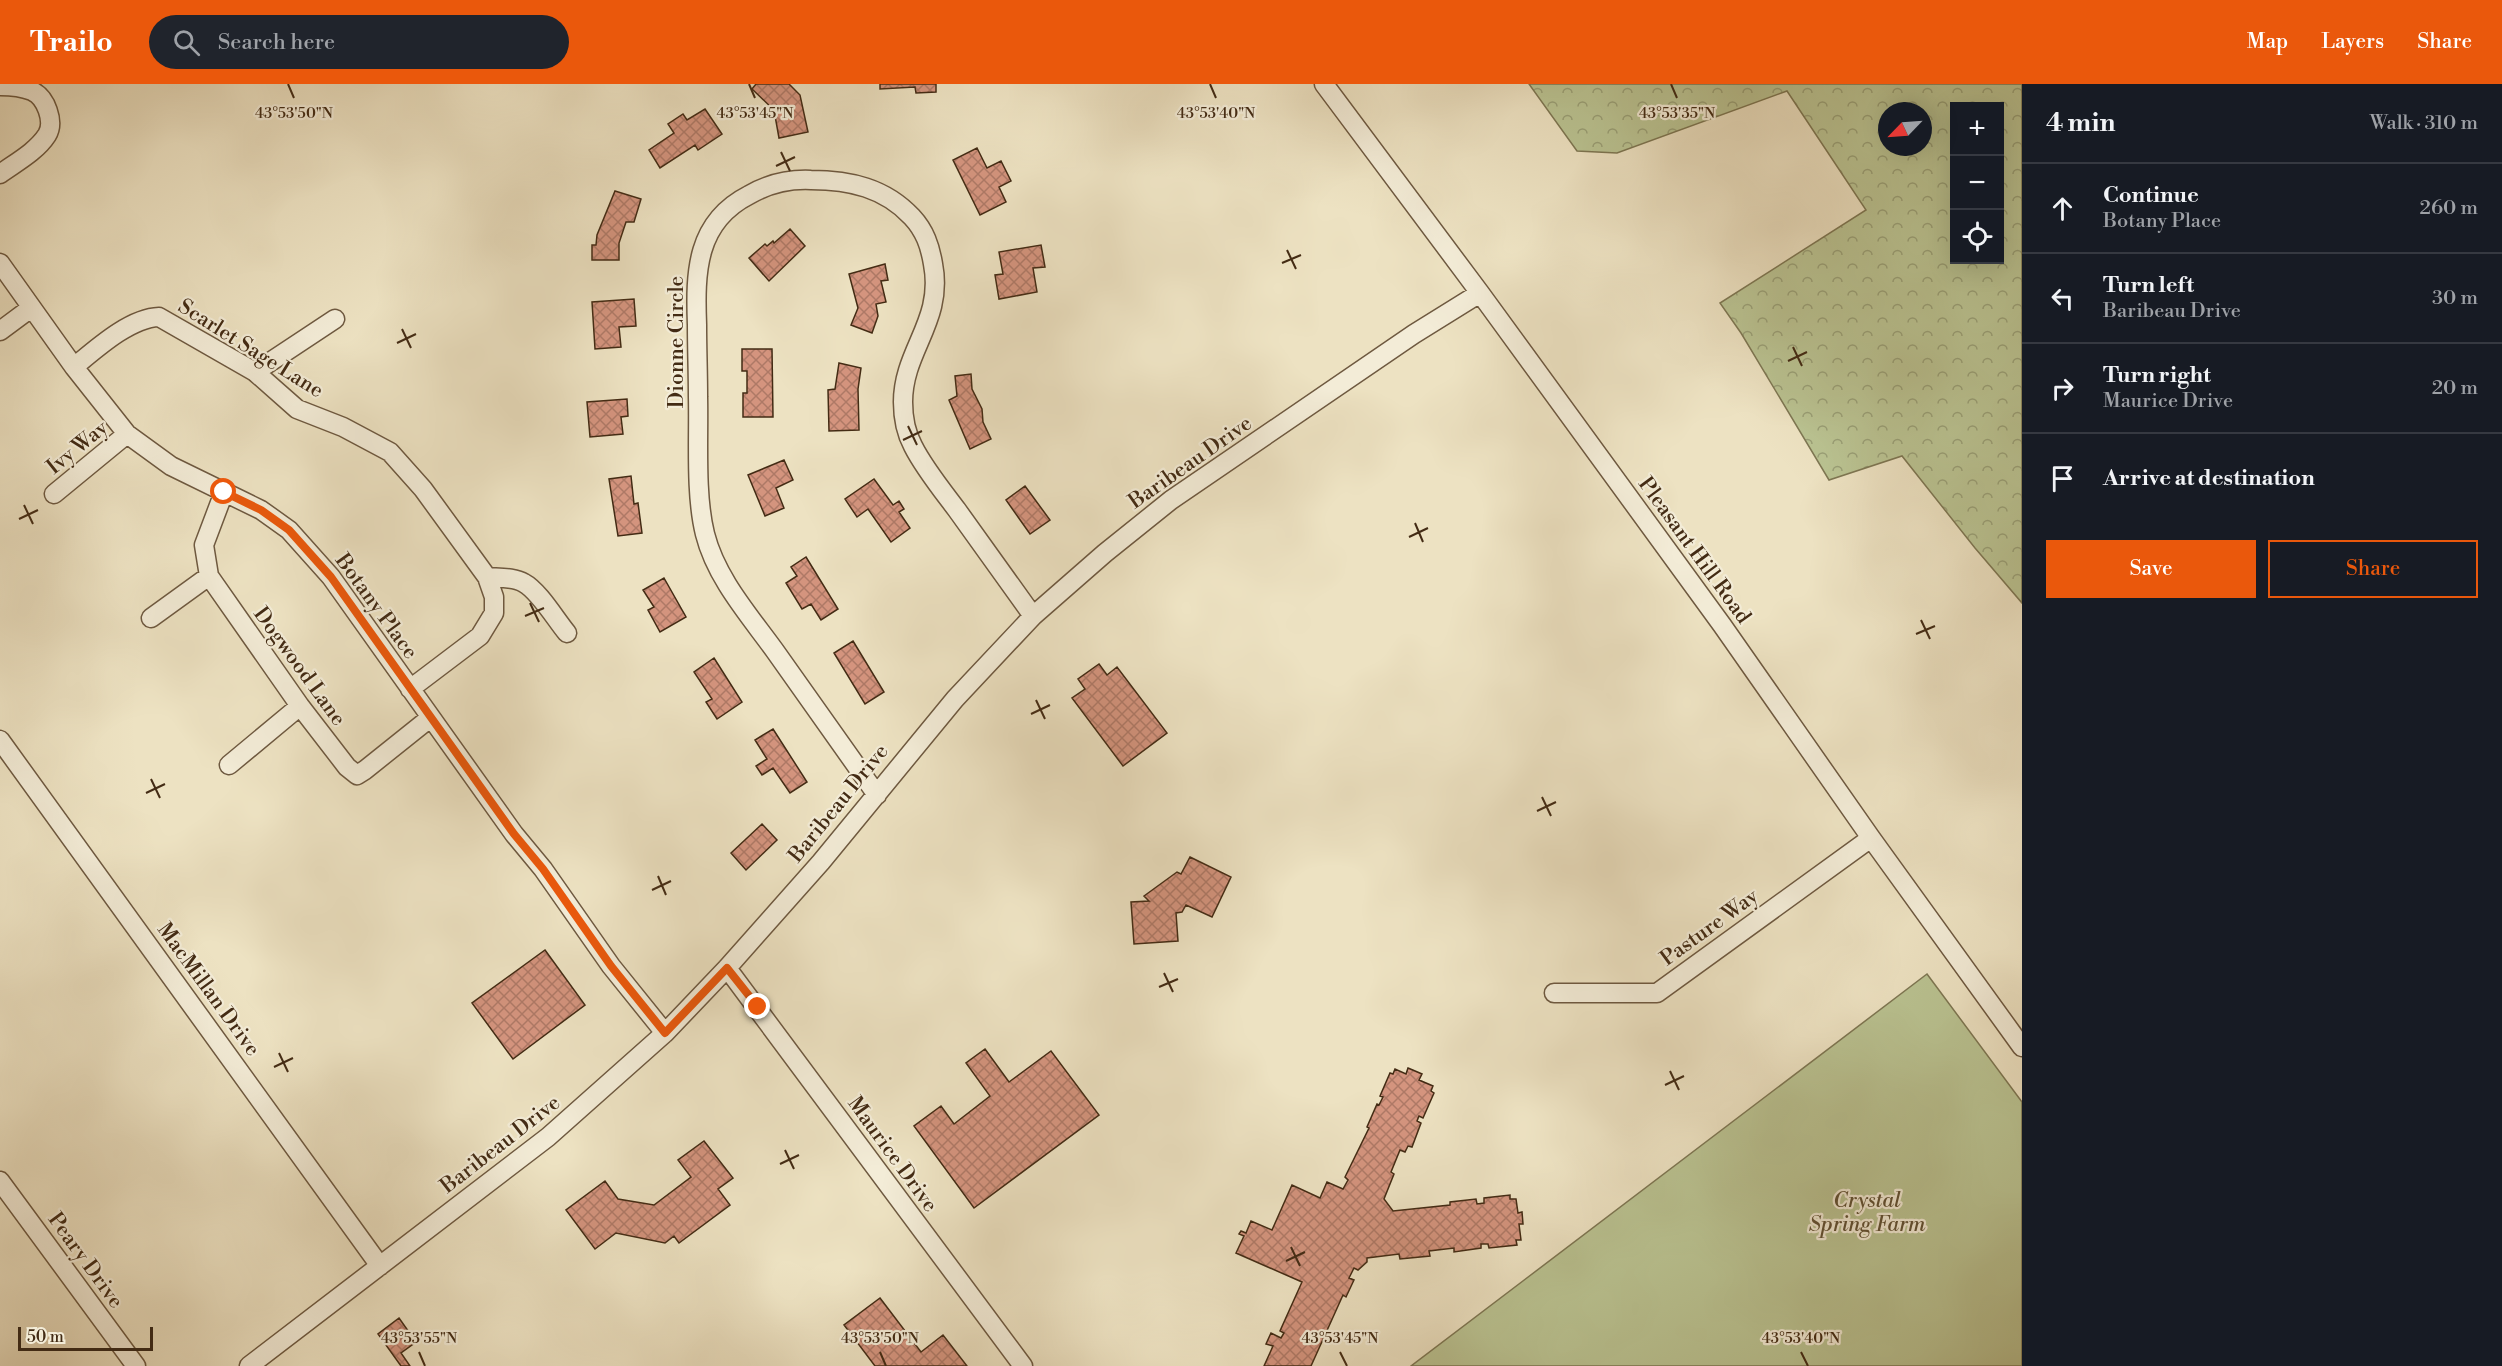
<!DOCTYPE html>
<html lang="en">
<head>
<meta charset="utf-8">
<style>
	body { margin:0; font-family:"Libre Bodoni",serif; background:#20242c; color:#f1f3f6 }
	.controls { position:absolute; right:18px; top:18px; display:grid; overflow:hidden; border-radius:0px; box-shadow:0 6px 24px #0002 }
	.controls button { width:54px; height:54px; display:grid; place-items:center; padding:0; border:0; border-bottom:2px solid #363941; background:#171b24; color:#f1f3f6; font:30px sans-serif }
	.compass { position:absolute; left:1878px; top:18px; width:54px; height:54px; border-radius:50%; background:#171b24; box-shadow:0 6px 24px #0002; rotate:245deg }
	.scale { position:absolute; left:18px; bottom:15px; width:135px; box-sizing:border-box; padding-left:6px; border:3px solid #432b14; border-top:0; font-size:16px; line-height:21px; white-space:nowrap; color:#432b14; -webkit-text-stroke:4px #f3ecd7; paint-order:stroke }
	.stop { position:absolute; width:18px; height:18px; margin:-14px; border:4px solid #ea580c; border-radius:50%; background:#fff }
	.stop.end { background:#ea580c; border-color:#fff; box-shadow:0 2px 6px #0008 }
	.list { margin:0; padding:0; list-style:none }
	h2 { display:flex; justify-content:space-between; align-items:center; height:78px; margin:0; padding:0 24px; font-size:26px }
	h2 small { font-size:20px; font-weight:400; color:#9ea1a6 }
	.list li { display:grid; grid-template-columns:39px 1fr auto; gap:18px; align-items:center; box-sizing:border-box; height:90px; padding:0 24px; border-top:2px solid #363941 }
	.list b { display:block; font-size:22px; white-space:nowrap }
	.list p { margin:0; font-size:20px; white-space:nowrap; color:#9ea1a6 }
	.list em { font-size:20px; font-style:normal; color:#9ea1a6 }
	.actions { display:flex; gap:12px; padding:18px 24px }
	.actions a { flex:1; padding:14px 0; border:2px solid #ea580c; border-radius:0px; text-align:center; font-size:21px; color:#ea580c }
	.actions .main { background:#ea580c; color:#fff }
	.icon { flex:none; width:33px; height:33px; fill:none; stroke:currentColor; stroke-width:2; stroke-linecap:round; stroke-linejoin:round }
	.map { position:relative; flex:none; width:2022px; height:1282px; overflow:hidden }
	header { display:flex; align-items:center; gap:36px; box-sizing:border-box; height:84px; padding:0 30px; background:#ea580c; color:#fff }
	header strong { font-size:28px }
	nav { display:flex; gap:33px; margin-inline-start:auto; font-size:21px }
	.search { width:420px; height:54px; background:#20242c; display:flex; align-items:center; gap:15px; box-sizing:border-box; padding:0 21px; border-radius:33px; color:#9ea1a6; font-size:22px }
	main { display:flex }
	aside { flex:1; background:#171b24 }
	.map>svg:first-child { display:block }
</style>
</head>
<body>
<header>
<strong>Trailo</strong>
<div class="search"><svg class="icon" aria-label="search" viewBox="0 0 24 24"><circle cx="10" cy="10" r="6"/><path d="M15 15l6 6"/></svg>Search here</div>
<nav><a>Map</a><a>Layers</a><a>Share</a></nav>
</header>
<main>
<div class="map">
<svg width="2022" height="1282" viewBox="0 0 2022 1282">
	<defs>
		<pattern id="forest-crowns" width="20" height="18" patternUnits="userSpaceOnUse" patternTransform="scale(1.5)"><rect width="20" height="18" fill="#bac392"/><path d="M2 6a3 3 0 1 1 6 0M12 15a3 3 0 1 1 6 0" fill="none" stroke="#999f76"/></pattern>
		<pattern id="building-cross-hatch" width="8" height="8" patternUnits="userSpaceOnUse" patternTransform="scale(1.5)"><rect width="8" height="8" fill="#d4947e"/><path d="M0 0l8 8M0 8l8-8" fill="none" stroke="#ae7966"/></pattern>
	</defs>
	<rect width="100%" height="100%" fill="#ede2c2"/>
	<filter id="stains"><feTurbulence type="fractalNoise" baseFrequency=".00333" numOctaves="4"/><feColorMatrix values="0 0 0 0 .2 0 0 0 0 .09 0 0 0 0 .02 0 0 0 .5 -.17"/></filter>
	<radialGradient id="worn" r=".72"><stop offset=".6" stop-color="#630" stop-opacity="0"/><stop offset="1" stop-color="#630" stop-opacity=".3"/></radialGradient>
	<path fill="url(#forest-crowns)" stroke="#7e7753" stroke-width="1.5" fill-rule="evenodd" d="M 1529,0 L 2022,0 L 2022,519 L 1975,464 L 1902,372 L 1829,396 L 1741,249 L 1720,219 L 1866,126 L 1787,7 L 1617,69 L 1577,67 ZM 1954,22 L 2000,22 L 2000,176 L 1954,176 ZM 1887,27 L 1923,27 L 1923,63 L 1887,63 Z"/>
	<path fill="#bac392" stroke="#7e7753" stroke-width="1.5" d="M 1927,890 L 2022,1018 L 2022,1282 L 1411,1282 Z"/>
	<path fill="url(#building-cross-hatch)" stroke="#432b14" stroke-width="1.5" d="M 756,0 L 789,0 L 800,11 L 808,48 L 779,54 L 774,26 L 752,5 Z
		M 880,0 L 936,0 L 936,8 L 916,9 L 915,3 L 880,5 Z
		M 705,25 L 722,50 L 698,66 L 695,61 L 660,84 L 649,66 L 674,49 L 668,40 L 683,30 L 687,36 Z
		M 977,64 L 987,84 L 1001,77 L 1011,97 L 999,103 L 1006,118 L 980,131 L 953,76 Z
		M 615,107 L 641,115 L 634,138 L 626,138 L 619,159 L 619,176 L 592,176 L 592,161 L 596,161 L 597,151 Z
		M 790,145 L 805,162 L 769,197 L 749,174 L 765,160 L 767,162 L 773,157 L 774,159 Z
		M 1041,161 L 1045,183 L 1033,184 L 1037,208 L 999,215 L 995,191 L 1003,190 L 999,168 Z
		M 885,180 L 888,196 L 881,197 L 886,218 L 876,220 L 878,232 L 872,249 L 851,241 L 858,224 L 849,190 Z
		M 634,215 L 636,242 L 619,243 L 621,263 L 595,265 L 592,218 Z
		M 742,265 L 772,265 L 773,333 L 743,333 L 743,309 L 747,309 L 747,287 L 742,287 Z
		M 839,279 L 861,284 L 858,305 L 859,346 L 829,347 L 828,306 L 835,305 Z
		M 971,290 L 972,305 L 982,325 L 983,338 L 991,355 L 970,365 L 949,316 L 957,312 L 955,292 Z
		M 627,315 L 628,332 L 621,333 L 623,350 L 590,353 L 587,318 Z
		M 784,376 L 793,396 L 776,404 L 784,424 L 765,432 L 748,391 Z
		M 631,392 L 634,420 L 638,419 L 642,449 L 618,452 L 609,395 Z
		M 874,395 L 893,421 L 899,417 L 904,425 L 899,428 L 910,444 L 891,458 L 868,425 L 857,433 L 845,415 Z
		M 1025,402 L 1050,436 L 1030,450 L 1006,416 Z
		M 806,473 L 838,525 L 821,536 L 811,520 L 802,525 L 786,499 L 797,492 L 791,483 Z
		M 664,494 L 686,533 L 660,548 L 648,526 L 654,523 L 643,506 Z
		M 853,557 L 884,608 L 865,620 L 834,569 Z
		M 714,574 L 742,618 L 717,635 L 706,618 L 712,615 L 694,588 Z
		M 1099,580 L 1107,591 L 1117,583 L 1167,649 L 1123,682 L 1072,614 L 1085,605 L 1078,595 Z
		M 773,645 L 807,698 L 790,709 L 773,684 L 762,691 L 756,682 L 767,675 L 755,656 Z
		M 762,740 L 777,756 L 746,786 L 731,769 Z
		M 1190,773 L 1231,793 L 1212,833 L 1186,821 L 1182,828 L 1176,829 L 1178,857 L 1134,860 L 1131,818 L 1149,817 L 1144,812 L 1177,788 L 1181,790 Z
		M 545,866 L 585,921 L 513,975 L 472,919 Z
		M 985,965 L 1009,998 L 1051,967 L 1099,1031 L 974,1124 L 914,1042 L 941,1022 L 954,1040 L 990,1012 L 966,979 Z
		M 1408,984 L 1422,990 L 1419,996 L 1433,1002 L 1431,1007 L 1434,1009 L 1423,1034 L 1419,1032 L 1417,1037 L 1421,1039 L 1412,1063 L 1408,1062 L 1405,1068 L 1400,1066 L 1391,1088 L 1394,1090 L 1384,1115 L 1393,1127 L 1450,1121 L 1450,1118 L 1476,1115 L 1477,1120 L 1484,1119 L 1484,1114 L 1510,1111 L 1510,1115 L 1516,1115 L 1518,1129 L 1522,1128 L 1523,1140 L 1519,1140 L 1521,1156 L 1516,1156 L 1517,1161 L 1489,1164 L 1488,1160 L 1481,1160 L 1481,1164 L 1454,1168 L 1454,1164 L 1429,1167 L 1430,1172 L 1400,1175 L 1399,1170 L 1367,1174 L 1367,1178 L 1358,1186 L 1354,1184 L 1349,1194 L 1354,1196 L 1346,1213 L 1343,1211 L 1311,1282 L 1264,1282 L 1273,1262 L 1266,1260 L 1271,1249 L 1281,1254 L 1284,1249 L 1280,1247 L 1302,1198 L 1236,1169 L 1244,1152 L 1239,1150 L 1241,1147 L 1246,1149 L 1251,1137 L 1272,1146 L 1292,1101 L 1320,1114 L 1327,1098 L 1343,1105 L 1348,1096 L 1345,1093 L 1369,1044 L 1367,1043 L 1377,1020 L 1379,1021 L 1383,1013 L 1380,1012 L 1390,989 L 1393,990 L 1395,985 L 1406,990 Z
		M 704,1057 L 733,1094 L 718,1105 L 730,1121 L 679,1159 L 674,1152 L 665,1159 L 616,1149 L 595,1165 L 566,1126 L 605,1097 L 618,1115 L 654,1121 L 691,1093 L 678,1076 Z
		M 880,1214 L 921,1268 L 943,1251 L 967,1282 L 875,1282 L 844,1241 Z
		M 399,1234 L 416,1258 L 401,1269 L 410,1282 L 401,1282 L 378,1250 Z"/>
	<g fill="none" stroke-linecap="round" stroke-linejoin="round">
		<g stroke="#6e5940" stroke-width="21">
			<path id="minor" d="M 1324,0 L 1480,209 L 1722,541 L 1871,754 L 2022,963
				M 0,2 C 10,2 22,3 32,7 C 46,13 55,38 47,51 C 36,68 15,79 0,90
				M 0,179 L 74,283 L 127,350 L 171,382 L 261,426 L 289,446 L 331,493 L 514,750 L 543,785 L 611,882 L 665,949
				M 0,247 L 31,224
				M 74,283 C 97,264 130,234 159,233 L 255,288 L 297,325 L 343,343 L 390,368 L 423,405 L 487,493 L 494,513 L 494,529 L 480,552 L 410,605
				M 255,288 L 335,235
				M 224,408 L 204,461 L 209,492 L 300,622 L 347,683 L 357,691 L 365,686 L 430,634
				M 54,410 L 127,350
				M 487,493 C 499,494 514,493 524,499 C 539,507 556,536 567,549
				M 151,534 L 209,492
				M 0,656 L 380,1182
				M 229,681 L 300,622
				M 877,711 C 843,663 809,615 775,567 C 749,531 716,494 705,450 C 695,410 699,354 698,313 C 698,289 697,265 697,241 C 695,188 696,138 749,111 C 768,100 789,95 811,96 C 850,96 885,104 912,133 C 925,147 930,162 933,180 C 944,237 903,266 903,318 C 903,332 906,349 913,362 C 924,384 942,406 957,426 C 983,462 1008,497 1033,532
				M 727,884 L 1023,1282
				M 1554,909 L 1657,909 L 1871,754
				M 0,1097 L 136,1282
				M 249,1282 L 548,1053 L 665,949 L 727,884 L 821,778 L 955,615 L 1033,532 L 1105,469 L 1171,416 L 1414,250 L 1480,209"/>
		</g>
		<use href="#minor" stroke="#f3ecd7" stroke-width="18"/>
	</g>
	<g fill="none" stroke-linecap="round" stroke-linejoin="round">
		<path stroke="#ea580c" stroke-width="8" d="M 224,408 L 261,426 L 289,446 L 331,493 L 514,750 L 543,785 L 611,882 L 665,949 L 727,884 L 758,923"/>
	</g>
	<path fill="none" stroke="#432b14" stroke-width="2" d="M 288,0 L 294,14M 749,0 L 755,14M 1210,0 L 1216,14M 1671,0 L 1677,14M 781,68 L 790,87M 776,82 L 795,73M 1287,166 L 1296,185M 1282,179 L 1301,171M 402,245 L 411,264M 397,259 L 416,250M 1793,263 L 1802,282M 1788,277 L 1807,268M 908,342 L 917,361M 903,356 L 922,347M 24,421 L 33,440M 19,435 L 38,426M 1415,439 L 1423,458M 1409,453 L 1428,444M 530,519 L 539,538M 525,532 L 544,524M 1921,536 L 1930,555M 1916,550 L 1935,542M 1036,616 L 1045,635M 1031,630 L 1050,621M 151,695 L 160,714M 146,709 L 165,700M 1542,713 L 1551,732M 1537,727 L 1556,718M 658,792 L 666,811M 652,806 L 671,797M 1164,889 L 1173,908M 1159,903 L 1178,895M 279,969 L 288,988M 274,983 L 293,974M 1670,987 L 1679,1006M 1665,1001 L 1684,992M 785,1066 L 794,1085M 780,1080 L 799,1071M 1291,1163 L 1300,1182M 1286,1177 L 1305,1168M 419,1268 L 425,1282M 880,1268 L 886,1282M 1340,1268 L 1347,1282M 1801,1268 L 1808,1282"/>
	<g text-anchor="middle" stroke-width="4.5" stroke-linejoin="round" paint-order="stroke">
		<g font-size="21" fill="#432b14" stroke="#f3ecd7">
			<text transform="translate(676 258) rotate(-90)" y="7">Dionne Circle</text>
			<text transform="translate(251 264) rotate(32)" y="7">Scarlet Sage Lane</text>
			<text transform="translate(77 363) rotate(-39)" y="7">Ivy Way</text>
			<text transform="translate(1190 378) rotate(-35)" y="7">Baribeau Drive</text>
			<text transform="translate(1695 466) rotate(54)" y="7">Pleasant Hill Road</text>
			<text transform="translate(377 522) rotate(54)" y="7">Botany Place</text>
			<text transform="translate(300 582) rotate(54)" y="7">Dogwood Lane</text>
			<text transform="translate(838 719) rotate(-51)" y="7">Baribeau Drive</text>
			<text transform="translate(1709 843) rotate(-36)" y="7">Pasture Way</text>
			<text transform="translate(209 905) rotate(54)" y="7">MacMillan Drive</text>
			<text transform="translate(500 1060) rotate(-38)" y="7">Baribeau Drive</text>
			<text transform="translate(893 1070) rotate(54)" y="7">Maurice Drive</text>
			<text transform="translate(86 1176) rotate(54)" y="7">Peary Drive</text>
		</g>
		<g font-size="21" font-style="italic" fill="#615134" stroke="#f3ecd7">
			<text x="1867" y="1123">Crystal<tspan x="1867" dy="24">Spring Farm</tspan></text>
		</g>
	</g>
	<g font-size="15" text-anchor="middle" fill="#432b14" stroke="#f3ecd7" stroke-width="4.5" stroke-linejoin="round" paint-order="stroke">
		<text x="294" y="34">43°53'50"N</text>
		<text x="755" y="34">43°53'45"N</text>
		<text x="1216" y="34">43°53'40"N</text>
		<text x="1677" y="34">43°53'35"N</text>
		<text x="419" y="1259">43°53'55"N</text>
		<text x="880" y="1259">43°53'50"N</text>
		<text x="1340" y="1259">43°53'45"N</text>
		<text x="1801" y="1259">43°53'40"N</text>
	</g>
	<rect width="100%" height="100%" filter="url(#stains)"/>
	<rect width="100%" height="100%" fill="url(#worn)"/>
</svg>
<div class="controls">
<button>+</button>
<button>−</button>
<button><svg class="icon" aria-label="locate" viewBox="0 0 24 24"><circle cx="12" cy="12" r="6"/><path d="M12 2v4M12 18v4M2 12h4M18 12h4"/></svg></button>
</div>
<svg class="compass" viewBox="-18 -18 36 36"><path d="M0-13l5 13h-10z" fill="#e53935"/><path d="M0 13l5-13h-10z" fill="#9ea1a6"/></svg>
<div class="scale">50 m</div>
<div class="stop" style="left:224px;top:408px"></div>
<div class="stop end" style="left:758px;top:923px"></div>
</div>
<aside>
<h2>4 min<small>Walk · 310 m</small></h2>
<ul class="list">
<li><svg class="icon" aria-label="ahead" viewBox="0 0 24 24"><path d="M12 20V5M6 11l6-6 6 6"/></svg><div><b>Continue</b><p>Botany Place</p></div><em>260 m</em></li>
<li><svg class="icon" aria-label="left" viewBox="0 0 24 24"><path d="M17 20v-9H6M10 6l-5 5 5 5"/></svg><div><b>Turn left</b><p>Baribeau Drive</p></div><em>30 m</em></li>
<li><svg class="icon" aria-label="right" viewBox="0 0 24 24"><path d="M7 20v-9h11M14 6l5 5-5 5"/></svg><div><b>Turn right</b><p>Maurice Drive</p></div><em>20 m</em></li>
<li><svg class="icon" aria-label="arrive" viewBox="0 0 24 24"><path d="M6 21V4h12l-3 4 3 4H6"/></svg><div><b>Arrive at destination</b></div></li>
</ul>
<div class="actions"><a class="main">Save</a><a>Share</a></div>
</aside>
</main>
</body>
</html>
